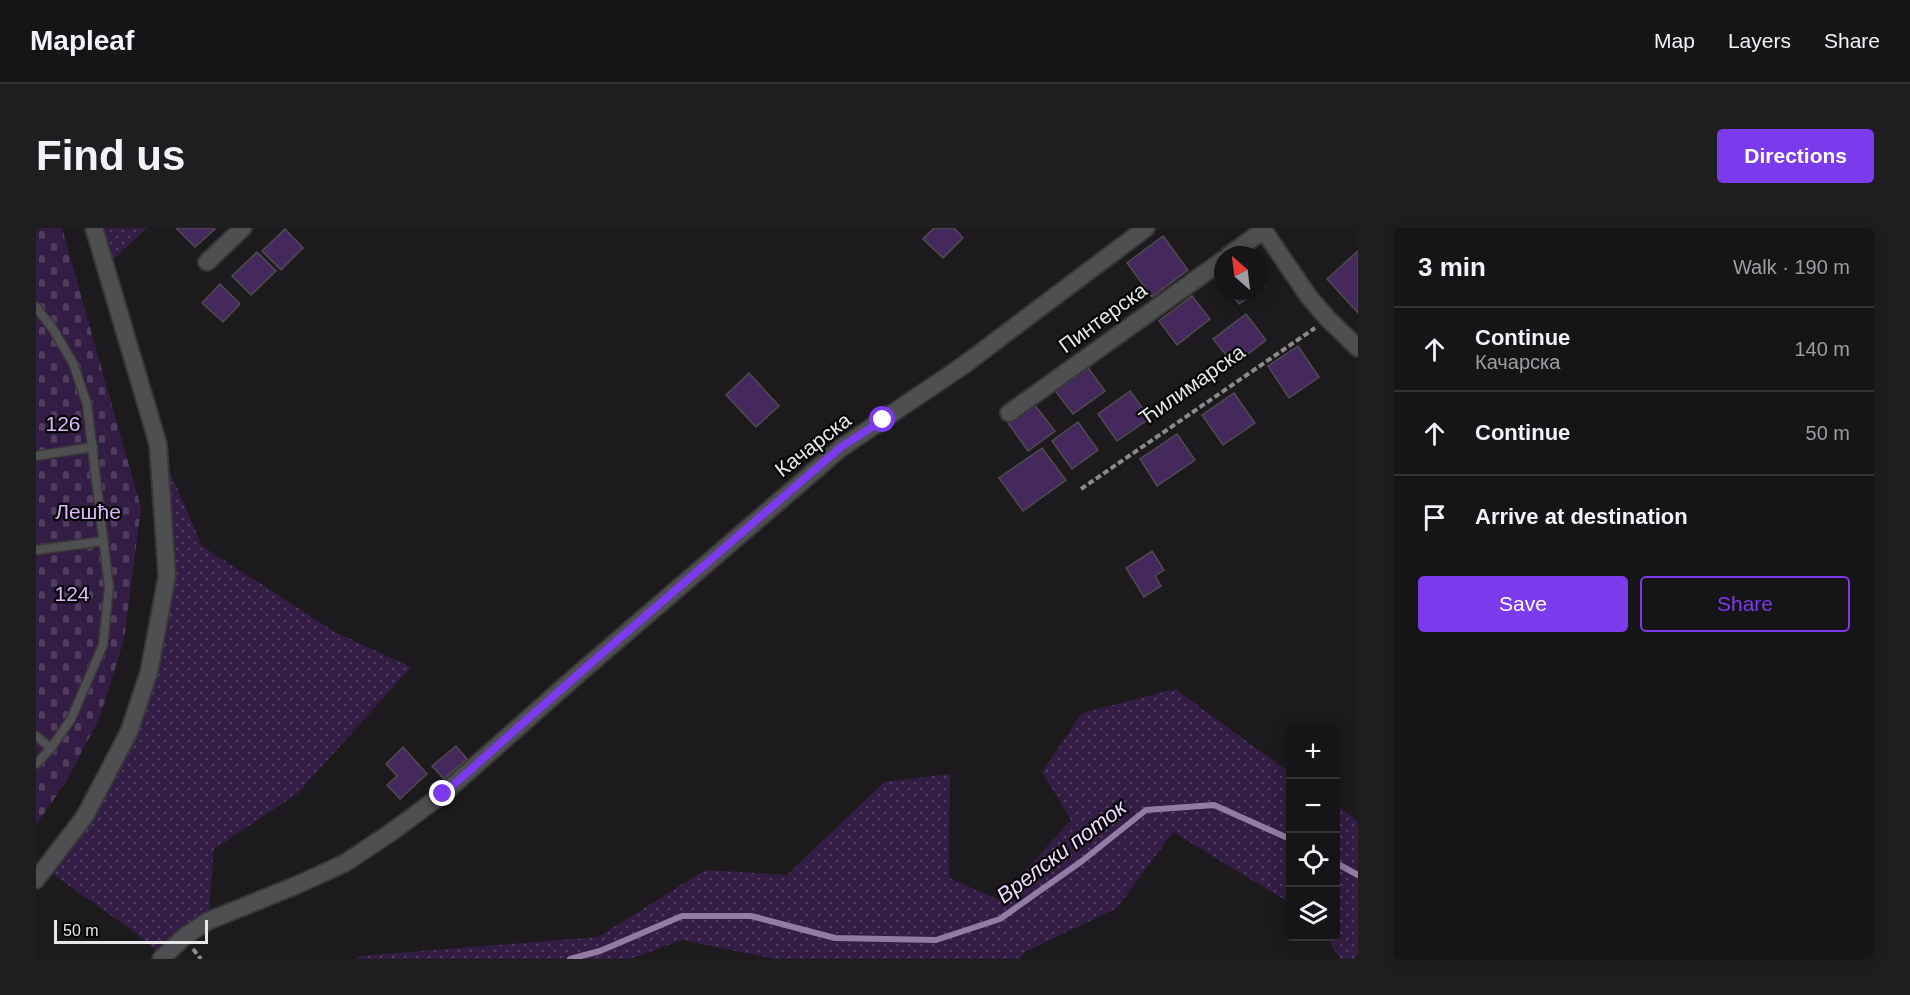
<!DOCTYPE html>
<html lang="en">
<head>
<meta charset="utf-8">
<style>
	body { margin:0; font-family:Arial,sans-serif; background:#1e1d1f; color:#f1f3f6 }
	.controls { position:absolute; right:18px; bottom:18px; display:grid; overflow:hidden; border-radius:6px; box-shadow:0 3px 15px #0003 }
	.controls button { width:54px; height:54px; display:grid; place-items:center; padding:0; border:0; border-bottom:2px solid #343335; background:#151416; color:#f1f3f6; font:30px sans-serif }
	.compass { position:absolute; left:1178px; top:18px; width:54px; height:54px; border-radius:50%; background:#151416; box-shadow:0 3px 15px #0003; rotate:332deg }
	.scale { position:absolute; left:18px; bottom:15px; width:154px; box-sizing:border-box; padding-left:6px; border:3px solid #e7e6e8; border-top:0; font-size:16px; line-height:21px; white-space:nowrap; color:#e7e6e8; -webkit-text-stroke:4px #060607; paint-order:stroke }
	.stop { position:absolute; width:18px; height:18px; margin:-14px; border:4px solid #7c3aed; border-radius:50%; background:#fff }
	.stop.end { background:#7c3aed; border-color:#fff; box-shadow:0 2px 6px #0008 }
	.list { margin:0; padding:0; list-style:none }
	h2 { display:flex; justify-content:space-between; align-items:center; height:78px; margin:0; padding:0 24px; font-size:26px }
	h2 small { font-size:20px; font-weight:400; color:#9d9ea1 }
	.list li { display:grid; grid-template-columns:39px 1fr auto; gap:18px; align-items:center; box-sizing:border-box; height:84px; padding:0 24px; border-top:2px solid #343335 }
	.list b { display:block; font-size:22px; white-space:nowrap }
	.list p { margin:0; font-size:20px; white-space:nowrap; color:#9d9ea1 }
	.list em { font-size:20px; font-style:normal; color:#9d9ea1 }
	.actions { display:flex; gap:12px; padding:18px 24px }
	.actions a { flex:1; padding:14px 0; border:2px solid #7c3aed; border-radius:6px; text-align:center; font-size:21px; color:#7c3aed }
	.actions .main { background:#7c3aed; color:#fff }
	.icon { flex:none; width:33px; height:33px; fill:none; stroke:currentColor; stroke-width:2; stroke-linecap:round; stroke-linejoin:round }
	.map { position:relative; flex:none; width:1322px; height:731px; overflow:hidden; border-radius:6px }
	header { display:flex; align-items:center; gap:36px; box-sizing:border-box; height:84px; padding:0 30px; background:#151416; border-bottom:2px solid #343335 }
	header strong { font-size:28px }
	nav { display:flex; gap:33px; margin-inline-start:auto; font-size:21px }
	.intro { display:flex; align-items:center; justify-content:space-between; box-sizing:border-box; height:144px; padding:0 36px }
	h1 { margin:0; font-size:42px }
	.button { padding:15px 27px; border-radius:6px; background:#7c3aed; color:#fff; font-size:21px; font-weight:700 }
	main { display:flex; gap:36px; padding:0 36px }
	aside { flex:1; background:#151416; border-radius:6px; box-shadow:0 3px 15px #0003 }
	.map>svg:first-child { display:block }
</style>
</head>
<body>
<header>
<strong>Mapleaf</strong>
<nav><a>Map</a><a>Layers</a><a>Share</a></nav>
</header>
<div class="intro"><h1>Find us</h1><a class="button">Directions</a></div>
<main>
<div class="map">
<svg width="1322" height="731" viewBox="0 0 1322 731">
	<defs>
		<pattern id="grass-dots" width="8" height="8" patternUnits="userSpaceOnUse" patternTransform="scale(1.5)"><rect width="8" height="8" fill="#331d44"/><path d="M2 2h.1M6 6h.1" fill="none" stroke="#513e5f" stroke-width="1.8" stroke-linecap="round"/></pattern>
		<pattern id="cemetery-stones" width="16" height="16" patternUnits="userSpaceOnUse" patternTransform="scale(1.5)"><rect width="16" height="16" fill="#331d44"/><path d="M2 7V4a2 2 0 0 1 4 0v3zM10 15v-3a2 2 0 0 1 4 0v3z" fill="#513e5f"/></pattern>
	</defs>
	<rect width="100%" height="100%" fill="#1c1a1d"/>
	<path fill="url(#grass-dots)" d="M 58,0 L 111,0 L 70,38 Z
		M 122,216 L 166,318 L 299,404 L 375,439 L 262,565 L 178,621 L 172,693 L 127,729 C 92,695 48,671 10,640 L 93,504 L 131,348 Z
		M 1139,461 L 1254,545 L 1254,675 L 1137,604 L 1081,680 L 989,724 L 984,731 L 739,731 L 646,712 L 594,731 L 320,731 L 324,728 L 562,709 L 669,642 L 751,647 L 848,554 L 914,546 L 913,650 L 963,672 L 1035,592 L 1006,544 L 1046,485 Z
		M 1300,577 L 1322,593 L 1322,731 L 1305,731 L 1290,709 L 1300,708 Z"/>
	<path fill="url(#cemetery-stones)" d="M 0,0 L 26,0 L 105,280 L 88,412 L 63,491 L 31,552 L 0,597 Z"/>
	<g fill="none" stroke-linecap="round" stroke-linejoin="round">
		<path stroke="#927ca3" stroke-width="6" d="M 1300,635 L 1322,647
			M 534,731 L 564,723 L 646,688 L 715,688 L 799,710 L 900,712 L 964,691 L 1046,633 L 1110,582 L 1178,577 L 1254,611"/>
	</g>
	<path fill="#46295c" stroke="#4d4c4f" stroke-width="1.5" d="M 140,0 L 178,0 L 179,1 L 159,19 Z
		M 898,0 L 918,0 L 927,10 L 907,30 L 887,11 Z
		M 249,1 L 267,20 L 245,42 L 226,23 Z
		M 1127,8 L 1152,42 L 1116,69 L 1091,35 Z
		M 1322,23 L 1322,85 L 1291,51 Z
		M 221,24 L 240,43 L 215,67 L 196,48 Z
		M 1223,48 L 1229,57 L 1223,61 Z
		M 184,56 L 204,76 L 187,94 L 166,75 Z
		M 1193,63 L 1221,63 L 1203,76 Z
		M 1156,68 L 1174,91 L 1141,117 L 1123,93 Z
		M 1210,86 L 1230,112 L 1198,137 L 1177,111 Z
		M 1262,118 L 1283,149 L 1253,170 L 1232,138 Z
		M 1050,137 L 1069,163 L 1037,186 L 1017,160 Z
		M 713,145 L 743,178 L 720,199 L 690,167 Z
		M 1094,163 L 1114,190 L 1081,213 L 1062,186 Z
		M 1198,165 L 1219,195 L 1187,217 L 1166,187 Z
		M 998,176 L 1019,203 L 992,223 L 972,195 Z
		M 1042,194 L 1062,222 L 1036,241 L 1016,213 Z
		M 1141,206 L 1159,232 L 1121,258 L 1104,231 Z
		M 1006,220 L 1030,252 L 987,283 L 963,250 Z
		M 1116,323 L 1128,342 L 1119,348 L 1125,358 L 1108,369 L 1090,340 Z
		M 420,518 L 431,531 L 408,551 L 396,538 Z
		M 367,519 L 391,546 L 364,571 L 351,557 L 361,548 L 350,536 Z"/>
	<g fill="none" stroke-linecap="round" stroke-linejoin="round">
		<g stroke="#383739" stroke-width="11">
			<path id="service" d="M 0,79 L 17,101 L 37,135 L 51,176 L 73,359 L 67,417 L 35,491 L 15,520 L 0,536
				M 0,228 L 57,219
				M 0,322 L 68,313
				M 0,508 L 15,520"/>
		</g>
		<g stroke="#383739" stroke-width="20">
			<path id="minor" d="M 1226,0 L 1273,69 L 1292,91 L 1322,120
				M 1193,27 L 1228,2
				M 171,34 L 207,0
				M 973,185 L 1187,32
				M 0,652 L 49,588 L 93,504 L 113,444 L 131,348 L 122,216 L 58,0
				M 125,731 L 148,709 L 172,693 L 261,657 L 309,635 L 357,603 L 407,566 L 539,449 L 805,220 L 928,137 L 1110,0"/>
		</g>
		<path stroke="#8b8a8c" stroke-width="4" stroke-dasharray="6 3" stroke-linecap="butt" d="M 1045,261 L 1279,100
			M 157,721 L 165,731"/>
		<use href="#service" stroke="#4f4e51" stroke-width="8"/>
		<use href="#minor" stroke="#4f4e51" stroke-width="16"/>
	</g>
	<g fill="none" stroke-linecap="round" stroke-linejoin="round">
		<path stroke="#7c3aed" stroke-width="8" d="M 407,566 L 539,449 L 805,219 L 847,192"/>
	</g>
	<g text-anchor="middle" stroke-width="4.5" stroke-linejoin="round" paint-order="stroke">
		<g font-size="21" fill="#e7e6e8" stroke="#060607">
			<text transform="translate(1067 90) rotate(-36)" y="7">Пинтерска</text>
			<text transform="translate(1156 157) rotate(-35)" y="7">Ћилимарска</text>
			<text transform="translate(777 217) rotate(-38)" y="7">Качарска</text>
		</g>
		<g font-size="21" fill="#dab7f9" stroke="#060607">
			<text x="27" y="203">126</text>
			<text x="52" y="291">Лешће</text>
			<text x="36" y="373">124</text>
		</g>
		<g font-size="22" font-style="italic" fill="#eddbfd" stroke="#060607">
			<text transform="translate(1025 623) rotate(-37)" y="8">Врелски поток</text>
		</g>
	</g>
</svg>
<div class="controls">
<button>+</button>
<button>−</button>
<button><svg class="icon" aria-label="locate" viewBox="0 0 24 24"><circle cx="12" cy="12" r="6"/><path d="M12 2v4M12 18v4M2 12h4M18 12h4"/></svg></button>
<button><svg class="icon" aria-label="layers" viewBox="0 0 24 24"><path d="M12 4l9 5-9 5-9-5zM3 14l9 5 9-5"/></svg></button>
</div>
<svg class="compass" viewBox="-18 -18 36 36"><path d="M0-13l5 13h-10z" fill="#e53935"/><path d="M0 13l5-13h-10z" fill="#9d9ea1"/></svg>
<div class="scale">50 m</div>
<div class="stop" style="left:847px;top:192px"></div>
<div class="stop end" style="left:407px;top:566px"></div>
</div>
<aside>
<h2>3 min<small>Walk · 190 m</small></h2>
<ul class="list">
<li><svg class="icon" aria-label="ahead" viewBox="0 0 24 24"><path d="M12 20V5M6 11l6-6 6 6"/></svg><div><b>Continue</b><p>Качарска</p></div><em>140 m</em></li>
<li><svg class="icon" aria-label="ahead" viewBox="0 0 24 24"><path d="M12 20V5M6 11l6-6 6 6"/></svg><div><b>Continue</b></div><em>50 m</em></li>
<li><svg class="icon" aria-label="arrive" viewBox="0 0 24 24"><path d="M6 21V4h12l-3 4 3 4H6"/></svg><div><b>Arrive at destination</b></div></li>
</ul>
<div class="actions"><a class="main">Save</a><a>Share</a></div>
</aside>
</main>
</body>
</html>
